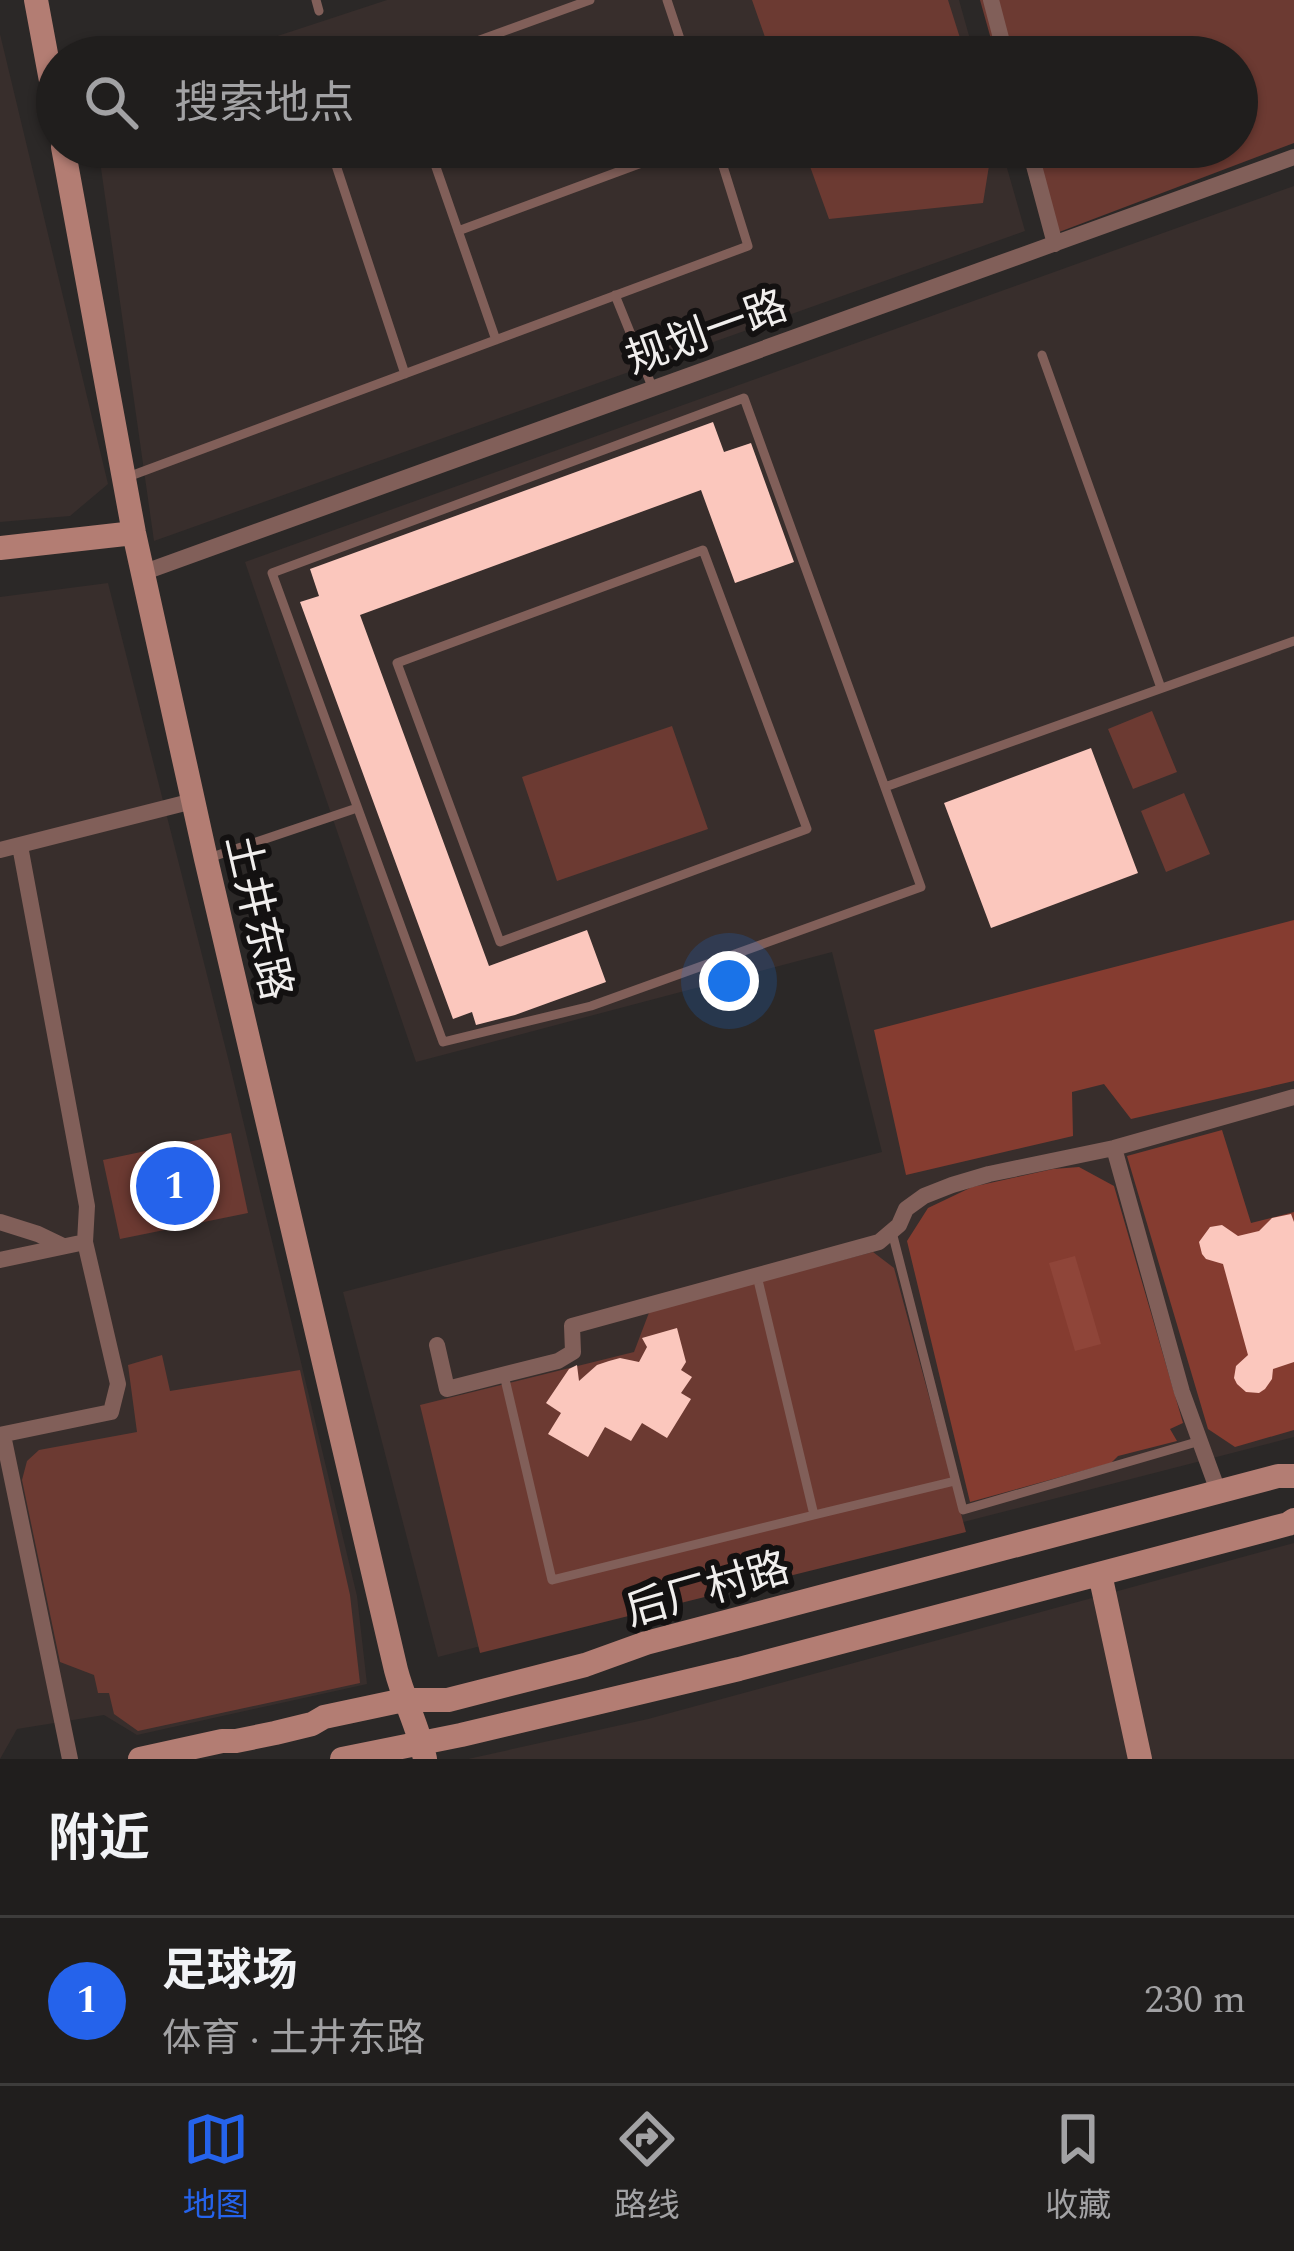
<!DOCTYPE html>
<html lang="zh">
<head>
<meta charset="utf-8">
<style>
	body { margin:0; font-family:Spectral,"Noto Sans SC",serif; background:#2d2b2a; color:#f1f3f6 }
	.you { position:absolute; left:729px; top:981px; width:42px; height:42px; margin:-30px; border:9px solid #fff; border-radius:50%; background:#1a73e8; box-shadow:0 0 0 18px #1a73e833 }
	.badge { display:grid; place-items:center; width:78px; height:78px; border-radius:50%; background:#2563eb; color:#fff; font-size:39px; font-weight:700 }
	.pin { position:absolute; translate:-50% -50%; border:6px solid #fff; box-shadow:0 3px 12px #0006 }
	.list { margin:0; padding:0; list-style:none }
	h2 { display:flex; justify-content:space-between; align-items:center; height:156px; margin:0; padding:0 48px; font-size:51px }
	h2 small { font-size:39px; font-weight:400; color:#a2a2a4 }
	.list li { display:grid; grid-template-columns:78px 1fr auto; gap:36px; align-items:center; box-sizing:border-box; height:168px; padding:0 48px; border-top:3px solid #3d3c3b }
	.list b { display:block; font-size:45px; white-space:nowrap }
	.list p { margin:0; font-size:39px; white-space:nowrap; color:#a2a2a4 }
	.list em { font-size:39px; font-style:normal; color:#a2a2a4 }
	.icon { flex:none; width:66px; height:66px; fill:none; stroke:currentColor; stroke-width:2; stroke-linecap:round; stroke-linejoin:round }
	.map { position:relative; flex:none; width:1294px; height:1759px; overflow:hidden }
	.search { position:absolute; background:#201e1d; box-shadow:0 3px 9px #0004; left:36px; right:36px; top:36px; height:132px; display:flex; align-items:center; gap:30px; box-sizing:border-box; padding:0 42px; border-radius:66px; color:#a2a2a4; font-size:45px }
	.sheet { height:324px; background:#201e1d }
	nav { display:flex; justify-content:space-around; align-items:center; box-sizing:border-box; height:168px; border-top:3px solid #3d3c3b; background:#201e1d; font-size:33px; color:#a2a2a4 }
	nav a { display:grid; justify-items:center; gap:6px }
	nav .on { color:#2563eb }
	.map>svg:first-child { display:block }
</style>
</head>
<body>
<div class="map">
<svg width="1294" height="1759" viewBox="0 0 1294 1759">
	<rect width="100%" height="100%" fill="#2b2827"/>
	<path fill="#382e2c" d="M 387,0 L 959,0 L 975,57 L 214,57 Z
		M 0,34 L 108,484 L 70,516 L 0,522 Z
		M 98,147 L 1001,147 L 1025,231 L 154,541 Z
		M 1294,186 L 1294,1437 L 438,1657 L 343,1292 L 882,1152 L 832,952 L 416,1062 L 245,562 Z
		M 108,583 L 229,1062 L 357,1596 L 367,1684 L 137,1735 L 104,1715 L 17,1729 L 0,1759 L 0,597 Z
		M 1294,1543 L 1294,1759 L 468,1759 L 648,1719 Z"/>
	<path fill="#6c3a32" d="M 752,0 L 948,0 L 966,57 L 772,57 Z
		M 980,0 L 1294,0 L 1294,143 L 1046,237 L 1021,147 L 1237,147 L 1237,57 L 996,57 Z
		M 803,147 L 992,147 L 983,203 L 829,219 Z
		M 1152,711 L 1177,772 L 1133,789 L 1108,729 Z
		M 672,726 L 708,829 L 557,881 L 522,777 Z
		M 1184,793 L 1210,854 L 1166,872 L 1141,811 Z
		M 231,1133 L 248,1213 L 120,1239 L 103,1160 Z
		M 873,1252 L 894,1268 L 966,1532 L 480,1653 L 420,1405 L 634,1352 L 650,1310 Z
		M 162,1355 L 170,1391 L 300,1370 L 350,1595 L 360,1683 L 138,1731 L 114,1714 L 109,1693 L 98,1693 L 94,1675 L 60,1662 L 22,1480 L 27,1461 L 39,1450 L 137,1432 L 128,1365 Z"/>
	<path fill="#853c30" d="M 1294,920 L 1294,1081 L 1131,1119 L 1104,1084 L 1072,1092 L 1073,1136 L 906,1175 L 874,1030 Z
		M 1222,1130 L 1251,1223 L 1294,1212 L 1294,1430 L 1235,1447 L 1208,1429 L 1127,1156 Z
		M 1079,1167 L 1114,1186 L 1183,1423 L 1170,1429 L 1177,1441 L 1118,1456 L 1111,1463 L 970,1502 L 907,1241 L 928,1208 L 972,1187 L 1053,1169 Z"/>
	<path fill="#8f4539" d="M 1075,1256 L 1101,1344 L 1075,1351 L 1049,1263 Z"/>
	<path fill="#fbc7bd" d="M 713,422 L 724,452 L 751,443 L 794,562 L 735,583 L 701,490 L 360,615 L 489,966 L 587,930 L 606,982 L 515,1015 L 476,1025 L 472,1012 L 453,1019 L 300,602 L 319,596 L 310,569 Z
		M 1091,748 L 1138,873 L 991,928 L 944,803 Z
		M 1291,1214 L 1294,1222 L 1294,1362 L 1273,1369 L 1272,1379 L 1265,1389 L 1259,1393 L 1246,1392 L 1237,1384 L 1234,1378 L 1236,1366 L 1248,1355 L 1223,1264 L 1206,1259 L 1202,1254 L 1199,1242 L 1210,1227 L 1222,1225 L 1238,1236 L 1259,1231 L 1272,1218 Z
		M 677,1328 L 686,1362 L 681,1370 L 692,1377 L 681,1393 L 691,1399 L 667,1438 L 642,1423 L 631,1441 L 605,1427 L 588,1457 L 548,1434 L 561,1413 L 546,1403 L 569,1369 L 577,1365 L 579,1381 L 597,1365 L 609,1361 L 620,1358 L 639,1362 L 647,1347 L 642,1338 Z"/>
	<g fill="none" stroke-linecap="round" stroke-linejoin="round">
		<path stroke="#815f59" stroke-width="9" d="M 316,0 L 319,11
			M 667,0 L 686,57
			M 433,57 L 590,0
			M 330,147 L 405,374
			M 429,147 L 496,340
			M 458,231 L 685,147
			M 615,295 L 653,389
			M 1042,355 L 1161,688
			M 744,398 L 921,887 L 591,1006 L 443,1042 L 272,573 Z
			M 125,478 L 748,246 L 717,147
			M 703,550 L 807,829 L 500,942 L 397,663 Z
			M 885,787 L 1294,641
			M 209,858 L 357,808
			M 892,1232 L 963,1510 L 1200,1441
			M 504,1375 L 552,1580 L 814,1515 L 757,1276
			M 814,1515 L 955,1481"/>
		<path stroke="#815f59" stroke-width="16" d="M 991,0 L 1006,57
			M 1029,147 L 1055,244
			M 142,573 L 1294,157
			M 20,846 L 87,1206 L 85,1242
			M 0,850 L 193,801
			M 1114,1148 L 1182,1392 L 1218,1491
			M 0,1222 L 38,1234 L 63,1246
			M 0,1260 L 85,1242 L 118,1384 L 111,1412 L 0,1435
			M 437,1345 L 447,1389 L 558,1361 L 573,1352 L 572,1326 L 879,1242 L 899,1225 L 906,1209 L 924,1196 L 952,1185 L 989,1174 L 1114,1148 L 1294,1097
			M 3,1435 L 70,1759"/>
		<path stroke="#b37d73" stroke-width="24" d="M 36,0 L 57,113
			M 63,147 L 134,533 L 206,859 L 396,1670 C 404,1701 419,1728 425,1759
			M 0,548 L 134,533
			M 1100,1574 L 1140,1759
			M 140,1759 L 222,1741 L 236,1741 L 275,1733 L 312,1724 L 324,1717 L 404,1700 L 448,1700 L 585,1665 L 646,1643 L 1278,1476 L 1294,1476
			M 342,1759 L 461,1735 L 739,1669 L 1288,1524 L 1294,1520"/>
	</g>
	<g text-anchor="middle" stroke-width="12" stroke-linejoin="round" paint-order="stroke">
		<g font-size="42" fill="#f0eeed" stroke="#131111">
			<text transform="translate(706 331) rotate(-20)" y="15">规划一路</text>
			<text transform="translate(260 917) rotate(77)" y="15">土井东路</text>
			<text transform="translate(707 1588) rotate(-16)" y="15">后厂村路</text>
		</g>
	</g>
</svg>
<div class="you"></div>
<div class="pin badge" style="left:175px;top:1186px">1</div>
<div class="search"><svg class="icon" aria-label="search" viewBox="0 0 24 24"><circle cx="10" cy="10" r="6"/><path d="M15 15l6 6"/></svg>搜索地点</div>
</div>
<section class="sheet">
<h2>附近<small></small></h2>
<ul class="list">
<li><span class="badge">1</span><div><b>足球场</b><p>体育 · 土井东路</p></div><em>230 m</em></li>
</ul>
</section>
<nav>
<a class="on"><svg class="icon" aria-label="map" viewBox="0 0 24 24"><path d="M3 6l6-2 6 2 6-2v14l-6 2-6-2-6 2zM9 4v14M15 6v14"/></svg>地图</a>
<a><svg class="icon" aria-label="directions" viewBox="0 0 24 24"><path d="M12 3l9 9-9 9-9-9zM9 14v-3h6M13 9l2 2-2 2"/></svg>路线</a>
<a><svg class="icon" aria-label="saved" viewBox="0 0 24 24"><path d="M7 4h10v16l-5-4-5 4z"/></svg>收藏</a>
</nav>
</body>
</html>
